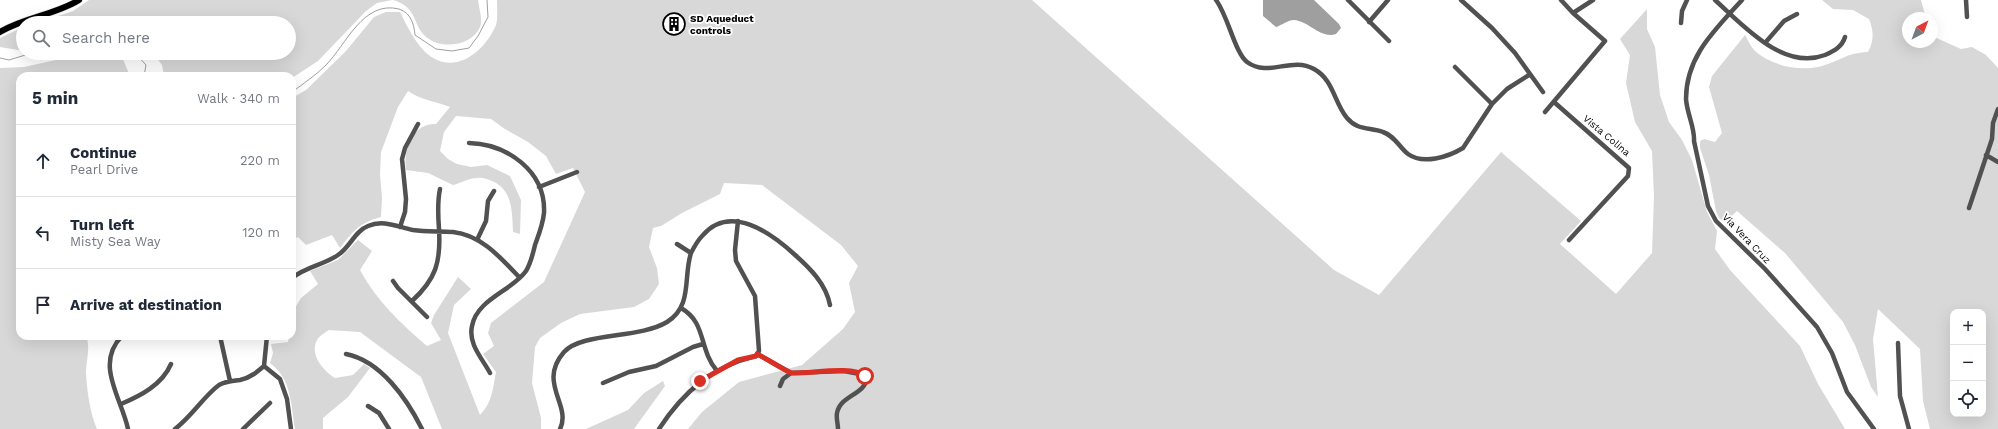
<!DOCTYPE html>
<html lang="en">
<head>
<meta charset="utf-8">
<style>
	body { margin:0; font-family:"Work Sans",sans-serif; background:#f6f6f7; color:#1f2937 }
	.controls { position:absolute; right:12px; bottom:12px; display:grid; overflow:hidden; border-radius:8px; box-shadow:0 4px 16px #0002 }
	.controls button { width:36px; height:36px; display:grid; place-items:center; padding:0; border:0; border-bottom:1px solid #e0e1e3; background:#fff; color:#1f2937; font:20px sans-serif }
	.compass { position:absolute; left:1902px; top:12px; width:36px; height:36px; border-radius:50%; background:#fff; box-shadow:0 4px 16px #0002; rotate:41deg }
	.stop { position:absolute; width:12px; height:12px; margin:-9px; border:3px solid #d93025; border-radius:50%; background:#fff }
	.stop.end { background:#d93025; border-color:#fff; box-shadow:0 1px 4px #0008 }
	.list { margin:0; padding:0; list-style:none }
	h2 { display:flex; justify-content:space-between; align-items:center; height:52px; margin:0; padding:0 16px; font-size:17px }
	h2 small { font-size:13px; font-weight:400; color:#747a83 }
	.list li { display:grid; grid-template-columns:26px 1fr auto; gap:12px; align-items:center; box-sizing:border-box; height:72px; padding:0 16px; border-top:1px solid #e0e1e3 }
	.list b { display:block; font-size:15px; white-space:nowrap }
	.list p { margin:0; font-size:13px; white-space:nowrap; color:#747a83 }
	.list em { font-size:13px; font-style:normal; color:#747a83 }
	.icon { flex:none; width:22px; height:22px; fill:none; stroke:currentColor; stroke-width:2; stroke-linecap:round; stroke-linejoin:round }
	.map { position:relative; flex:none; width:1998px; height:429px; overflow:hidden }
	.search { position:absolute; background:#fff; box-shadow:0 4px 16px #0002; left:16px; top:16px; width:280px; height:44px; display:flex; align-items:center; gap:10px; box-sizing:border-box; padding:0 14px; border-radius:22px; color:#747a83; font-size:15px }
	.panel { position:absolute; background:#fff; box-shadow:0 4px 16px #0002; left:16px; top:72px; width:280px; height:268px; border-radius:12px }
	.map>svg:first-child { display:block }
</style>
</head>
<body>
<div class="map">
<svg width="1998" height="429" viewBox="0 0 1998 429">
	<rect width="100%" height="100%" fill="#fff"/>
	<path fill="#d8d8d8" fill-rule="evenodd" d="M 89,0 L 392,0 L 377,3 L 366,11 L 318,61 L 292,78 L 292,76 L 164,76 L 162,65 L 153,53 L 289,53 L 289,23 L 37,23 L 73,11 Z
		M 393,0 L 478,0 C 479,9 483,19 480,27 C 472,46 443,49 429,39 C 411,27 420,8 393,0 Z
		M 497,0 L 1032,0 L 1334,270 L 1379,295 L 1501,152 L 1581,221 L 1560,244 L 1616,294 L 1652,253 L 1654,196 L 1652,151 L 1635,122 L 1626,83 L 1630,55 L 1620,39 L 1647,9 L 1647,29 L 1655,47 L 1660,95 L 1669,122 L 1682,140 L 1692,160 L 1707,212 L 1717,231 L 1715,249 L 1730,270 L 1800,346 L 1818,384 L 1845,429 L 688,429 L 702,412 L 739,382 L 802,365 L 843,329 L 855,312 L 849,283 L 858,266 L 841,245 L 762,185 L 724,183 L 720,194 L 682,213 L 661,226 L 653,228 L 649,247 L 657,268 L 659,284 L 649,299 L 634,307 L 580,314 L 561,323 L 540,338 L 535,347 L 532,383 L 541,418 L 541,429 L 442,429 L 421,377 L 360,332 L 329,330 C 326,332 319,336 317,340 C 309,355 324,371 335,378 L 353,375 L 364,364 L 370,368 L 348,397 L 323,418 L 323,429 L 295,429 C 291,406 292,379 270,363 L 273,353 L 271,344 L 288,342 L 289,336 L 292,336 L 292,313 L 301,298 L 318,284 L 310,271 L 338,260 L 358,240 L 372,251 L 360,270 C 376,300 401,324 427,346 L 441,340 L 431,323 L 434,315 L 458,277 L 471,289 L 454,305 L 448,333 L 480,415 C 492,403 493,388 496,372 L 483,354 L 494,346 L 488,333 L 491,323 L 544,282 L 585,192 L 573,168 L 556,174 L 546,156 L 528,142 L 505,129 L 491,119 L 456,116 L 444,132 L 440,151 L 448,159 L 457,164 L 471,167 L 487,165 L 510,176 L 521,200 L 520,234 L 513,232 C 512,212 513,190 492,181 C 487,179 482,177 477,178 C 469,178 461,183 453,185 L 428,173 L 406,170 C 403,150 412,123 436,124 L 450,107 C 435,101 421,100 408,91 L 398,107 L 381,152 L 380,174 L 382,198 L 381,217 C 359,223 353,231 340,248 L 332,235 L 306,245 L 298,237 L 292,240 L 292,98 L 306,90 L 346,51 L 374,17 L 386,12 L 400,12 C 408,28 419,52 437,60 C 462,71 487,47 496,25 C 498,18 497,7 497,0 Z
		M 1822,0 L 1921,0 L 1926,18 L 1908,18 L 1908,42 L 1932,42 L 1932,36 L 1961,49 L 1972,47 L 1986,55 L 1998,68 L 1998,429 L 1930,429 L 1923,401 L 1920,349 L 1878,309 L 1873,339 L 1878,397 L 1871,387 L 1855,345 L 1843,322 L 1785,253 L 1737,211 L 1725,222 L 1719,218 L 1716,211 L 1709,175 L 1700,148 L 1700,141 L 1704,139 L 1715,142 L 1722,133 L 1709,87 L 1712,76 L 1745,35 C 1748,40 1751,47 1755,51 C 1772,66 1800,72 1822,66 C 1842,60 1846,53 1868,52 C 1874,41 1874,31 1869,19 L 1853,10 L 1833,9 ZM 1953,312 L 1983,312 L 1983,414 L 1953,414 Z
		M 23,27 L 23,49 L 18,50 L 0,47 L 0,38 Z
		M 88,53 L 113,53 L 122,57 L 130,76 L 20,76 L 20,336 L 86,336 C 91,348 86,360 86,373 C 87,391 90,413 97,429 L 0,429 L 0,68 L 24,67 Z
		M 663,381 L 665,386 L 634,429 L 586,429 L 628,410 L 644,393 Z"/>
	<path fill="#9f9f9f" d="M 1263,0 L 1314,0 L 1339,24 L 1341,28 L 1336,34 C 1320,39 1309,21 1294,20 C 1288,20 1282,25 1276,27 L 1263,16 Z"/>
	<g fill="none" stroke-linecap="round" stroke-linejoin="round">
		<path stroke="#9f9f9f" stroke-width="1" d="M 135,53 L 146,65 L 144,76
			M 0,58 L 9,60 L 32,53
			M 292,92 C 303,84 316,75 326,65 C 346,45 363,0 399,9 C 411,13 414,24 415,35 L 436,49 L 452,51 L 469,48 L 478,36 L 488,17 L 487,0"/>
		<g stroke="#dbdbdb" stroke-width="7">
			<path id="major" d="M 0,32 C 25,17 55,15 79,0"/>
		</g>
		<path stroke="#515151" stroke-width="4.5" d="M 1216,0 C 1228,16 1235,53 1247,62 C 1269,78 1291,56 1314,69 C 1334,80 1334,103 1347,118 C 1358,131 1370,127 1383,132 C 1395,136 1399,147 1408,154 C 1423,165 1448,157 1463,148 L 1492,104 L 1507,89 L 1529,75
			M 1348,0 L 1389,41
			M 1461,0 L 1492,28 L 1515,53 L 1543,92
			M 1715,0 C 1743,25 1783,71 1825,55 C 1834,51 1842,47 1845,37
			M 1742,0 C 1715,30 1686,56 1686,99 C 1687,114 1695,128 1694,141 L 1708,206 L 1716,221 L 1765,269 L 1817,327 L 1832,353 L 1847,392 L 1874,429
			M 1966,0 L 1967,17
			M 1573,13 L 1593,0
			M 1369,22 L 1388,0
			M 1681,23 L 1682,11 L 1687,0
			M 1765,43 L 1784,21 L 1797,14
			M 1455,67 L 1492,104
			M 1554,102 L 1629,168 L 1628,176 L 1569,240
			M 1545,112 L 1605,41 L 1573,13 L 1561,0
			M 469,143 C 507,144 546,171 544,213 C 543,224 539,234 535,245 C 533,253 531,263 526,271 C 512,291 477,299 472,326 C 468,344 482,358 490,373
			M 1986,155 L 1998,162
			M 539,187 L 577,172
			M 1969,208 L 1992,139 L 1993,123 L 1998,109
			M 400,227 L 405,212 L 406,199 L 402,159 L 405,148 L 418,124
			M 477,240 L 486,221 L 488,201 L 494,191
			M 677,244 L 691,253
			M 292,278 C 307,266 324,265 338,255 C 350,247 355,231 368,226 C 383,219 398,227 413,230 C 426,232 439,231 453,232 C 481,235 500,257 519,277
			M 393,281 L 398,288 L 427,317
			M 412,301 C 436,279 441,262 439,229 C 438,216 437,203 440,189
			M 681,308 C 707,323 698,348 717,371
			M 114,336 L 118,340
			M 122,336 C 94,364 122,399 128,429
			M 220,336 L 230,381
			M 1898,343 L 1900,396 L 1909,429
			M 346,354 C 381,361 407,399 422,429
			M 757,354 L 791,373 L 844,371 L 865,375 L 867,378 C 865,395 840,395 837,413 C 836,419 838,423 838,429
			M 264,366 L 280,379 L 287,399 L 291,429
			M 264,366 L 267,336
			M 603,383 L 629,372 L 656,366 L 693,347 L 703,344
			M 780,386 L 783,379 L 791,373
			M 121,404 C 140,396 162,385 171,364
			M 368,406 L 379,413 L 389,429
			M 175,429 C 192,416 204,396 219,385 C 226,381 233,381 240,380 C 250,378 257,372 264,366
			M 243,429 L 270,403
			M 560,429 C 572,405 537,383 564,352 C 582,332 639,339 667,322 C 693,306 683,277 691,253 C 694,247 698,240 703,235 C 730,204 770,232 794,254 C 810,268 826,284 830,305
			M 659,429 C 683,392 713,366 756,356 L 759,351 L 755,296 L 736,261 L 735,250 L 738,221"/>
		<use href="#major" stroke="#000" stroke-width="6"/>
	</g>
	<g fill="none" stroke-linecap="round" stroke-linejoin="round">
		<path stroke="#d93025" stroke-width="5" d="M 700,381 L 738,360 L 756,356 L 757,354 C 764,357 787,372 792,373 C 810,374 852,365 865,376"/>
	</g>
	<defs>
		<g id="building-ring" transform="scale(1.15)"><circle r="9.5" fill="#fff" stroke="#000" stroke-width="1.5"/><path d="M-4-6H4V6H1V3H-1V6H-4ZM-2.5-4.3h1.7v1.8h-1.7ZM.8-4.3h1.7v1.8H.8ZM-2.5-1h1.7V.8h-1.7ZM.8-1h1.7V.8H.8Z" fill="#000"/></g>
	</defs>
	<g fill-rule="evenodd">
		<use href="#building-ring" x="674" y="24"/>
	</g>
	<g text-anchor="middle" stroke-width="3.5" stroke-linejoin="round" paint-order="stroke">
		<g font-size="10" font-weight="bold" fill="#000" stroke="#fff" text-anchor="start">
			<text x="690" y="22">SD Aqueduct<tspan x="690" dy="12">controls</tspan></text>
		</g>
		<g font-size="10" fill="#000" stroke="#fff">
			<text transform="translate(1607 135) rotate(40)" y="4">Vista Colina</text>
			<text transform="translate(1747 238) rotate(46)" y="4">Via Vera Cruz</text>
		</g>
	</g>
</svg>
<div class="controls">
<button>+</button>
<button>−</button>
<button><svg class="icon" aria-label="locate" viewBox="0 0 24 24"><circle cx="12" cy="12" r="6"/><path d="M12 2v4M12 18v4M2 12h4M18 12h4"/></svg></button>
</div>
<svg class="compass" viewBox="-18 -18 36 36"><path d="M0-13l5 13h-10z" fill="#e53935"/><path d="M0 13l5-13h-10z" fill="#747a83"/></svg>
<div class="stop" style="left:865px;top:376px"></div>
<div class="stop end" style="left:700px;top:381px"></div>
<div class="search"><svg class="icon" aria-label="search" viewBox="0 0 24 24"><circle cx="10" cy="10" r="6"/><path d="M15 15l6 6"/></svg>Search here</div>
<section class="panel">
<h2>5 min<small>Walk · 340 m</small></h2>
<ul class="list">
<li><svg class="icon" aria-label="ahead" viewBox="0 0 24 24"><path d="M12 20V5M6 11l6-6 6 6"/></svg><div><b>Continue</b><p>Pearl Drive</p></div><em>220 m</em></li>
<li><svg class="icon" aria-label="left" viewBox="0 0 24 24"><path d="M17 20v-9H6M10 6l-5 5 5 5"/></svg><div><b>Turn left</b><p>Misty Sea Way</p></div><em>120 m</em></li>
<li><svg class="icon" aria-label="arrive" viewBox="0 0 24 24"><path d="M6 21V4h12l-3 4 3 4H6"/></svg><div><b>Arrive at destination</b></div></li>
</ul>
</section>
</div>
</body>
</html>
